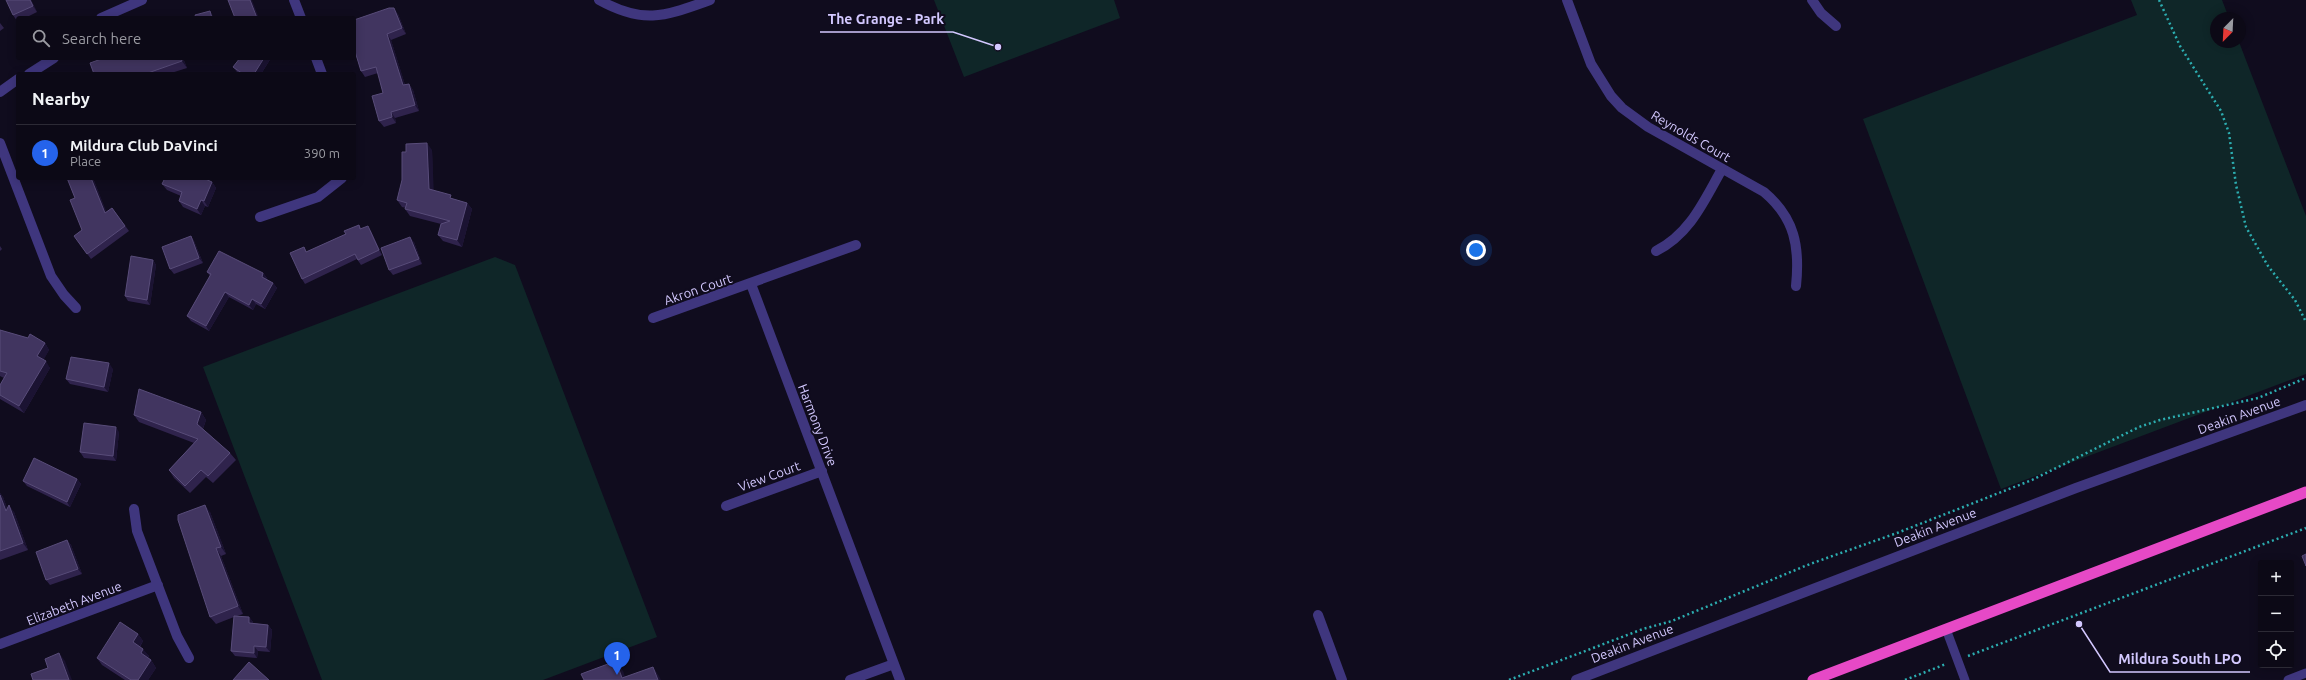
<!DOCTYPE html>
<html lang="en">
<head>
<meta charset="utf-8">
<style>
	body { margin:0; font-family:Ubuntu,sans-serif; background:#1a1723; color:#f1f3f6 }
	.controls { position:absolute; right:12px; bottom:12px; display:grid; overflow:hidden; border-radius:4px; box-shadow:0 2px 10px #0003 }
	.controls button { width:36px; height:36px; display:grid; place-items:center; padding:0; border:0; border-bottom:1px solid #2c2a35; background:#0c0916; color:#f1f3f6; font:20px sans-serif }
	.compass { position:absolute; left:2210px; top:12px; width:36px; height:36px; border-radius:50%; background:#0c0916; box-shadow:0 2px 10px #0003; rotate:204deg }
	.you { position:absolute; left:1476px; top:250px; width:14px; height:14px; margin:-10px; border:3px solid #fff; border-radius:50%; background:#1a73e8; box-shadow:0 0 0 6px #1a73e833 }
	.badge { display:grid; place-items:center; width:26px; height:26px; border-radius:50%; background:#2563eb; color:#fff; font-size:13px; font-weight:700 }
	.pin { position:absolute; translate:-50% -33px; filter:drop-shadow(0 1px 2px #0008) }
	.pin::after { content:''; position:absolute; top:21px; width:14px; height:12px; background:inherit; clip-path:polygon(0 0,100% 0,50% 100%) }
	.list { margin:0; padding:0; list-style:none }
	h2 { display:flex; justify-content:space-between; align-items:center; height:52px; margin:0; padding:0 16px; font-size:17px }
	h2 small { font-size:13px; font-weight:400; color:#9a9aa1 }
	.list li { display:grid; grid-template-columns:26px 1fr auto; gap:12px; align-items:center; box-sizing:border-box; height:56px; padding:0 16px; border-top:1px solid #2c2a35 }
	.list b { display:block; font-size:15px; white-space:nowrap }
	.list p { margin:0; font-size:13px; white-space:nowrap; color:#9a9aa1 }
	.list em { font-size:13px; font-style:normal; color:#9a9aa1 }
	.icon { flex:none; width:22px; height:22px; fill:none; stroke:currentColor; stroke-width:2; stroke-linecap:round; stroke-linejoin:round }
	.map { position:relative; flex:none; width:2306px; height:680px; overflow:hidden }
	.search { position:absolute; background:#0c0916; box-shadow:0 2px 10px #0003; left:16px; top:16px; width:340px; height:44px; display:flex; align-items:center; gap:10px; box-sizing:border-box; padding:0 14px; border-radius:4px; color:#9a9aa1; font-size:15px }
	.panel { position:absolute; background:#0c0916; box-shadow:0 2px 10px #0003; left:16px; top:72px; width:340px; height:108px; border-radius:4px }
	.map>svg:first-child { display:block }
</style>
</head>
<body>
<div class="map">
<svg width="2306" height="680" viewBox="0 0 2306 680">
	<rect width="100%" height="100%" fill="#100c1e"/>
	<path fill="#0f2628" d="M 934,0 L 1114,0 L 1120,18 L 964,77 Z
		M 2131,0 L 2222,0 L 2229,18 L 2216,18 L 2216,42 L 2239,42 L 2306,216 L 2306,374 L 2001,489 L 1863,119 L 2137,15 Z
		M 495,257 L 515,265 L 657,637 L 543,680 L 322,680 L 203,367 Z"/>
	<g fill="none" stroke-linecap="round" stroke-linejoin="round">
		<path stroke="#2cadb0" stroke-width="2.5" stroke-dasharray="2 3" stroke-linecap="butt" d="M 2159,0 L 2180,46 L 2221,111 L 2229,133 L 2236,185 L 2246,227 L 2268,266 L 2295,300 L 2306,322
			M 1968,656 L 2306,528
			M 1509,680 L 1643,629 L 1672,621 L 1810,564 L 1897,533 L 2032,480 L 2139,427 L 2160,420 L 2258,398 L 2306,378
			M 1905,680 L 1946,664"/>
		<path stroke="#3f367e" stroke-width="9" d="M 1946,629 L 1965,680
			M 2288,680 L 2306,673"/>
		<path stroke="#3f367e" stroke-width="10" d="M 294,0 L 301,18
			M 599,0 C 644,25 665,16 710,0
			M 1567,0 L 1591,64 L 1611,96 L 1622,108 L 1648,127 L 1764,192 C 1795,218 1800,247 1796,286
			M 1812,0 L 1821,13 L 1836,26
			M 101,18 L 142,0
			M 316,58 L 322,74
			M 29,74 L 54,58
			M 0,92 L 18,79
			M 0,143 L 51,276 L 64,295 L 76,308
			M 260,217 L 318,197 L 342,178
			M 1656,251 C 1690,234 1704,201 1722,169
			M 751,284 L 900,680
			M 653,318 L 856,245
			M 726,506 L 822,471
			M 134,509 L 137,531 L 177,636 L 189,658
			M 1318,615 L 1342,680
			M 0,644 L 158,585
			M 850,680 L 894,664
			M 1576,680 L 2076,488 L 2306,405"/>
		<path stroke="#e649c6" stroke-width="11" d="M 1813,680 L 2306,492"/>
	</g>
	<path fill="#2f234c" d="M 31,0 L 37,12 L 25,18 L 18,18 L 18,21 L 17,21 L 13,15 Z
		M 398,14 L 406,34 L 391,40 L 405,85 L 409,84 L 413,90 L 419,111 L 395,118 L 396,123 L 384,127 L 379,121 L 383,93 L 378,73 L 365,77 L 361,71 L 354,49 L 354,20 Z
		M 0,23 L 4,28 L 0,31 Z
		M 104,58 L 183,58 L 187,68 L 168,74 L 94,74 Z
		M 240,58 L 271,58 L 261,74 L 239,74 L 237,72 L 233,67 Z
		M 432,150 L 433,191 L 454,199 L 467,203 L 472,209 L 462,247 L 443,241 L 438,235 L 441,224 L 410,216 L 405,209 L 406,208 L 402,207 L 397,200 Z
		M 67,178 L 93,178 L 106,212 L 112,208 L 129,231 L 91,259 L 74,236 L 82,230 L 75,198 Z
		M 165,178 L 212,178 L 209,181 L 212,182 L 216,188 L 208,207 L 205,206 L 201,215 L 183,207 L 179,201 L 181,196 L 167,190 L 162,184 Z
		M 359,225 L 361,228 L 371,231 L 382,255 L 361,265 L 357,259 L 305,284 L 302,279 L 304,247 L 307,252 L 346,234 Z
		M 191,236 L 194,241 L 203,263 L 174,274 L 170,269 Z
		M 414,242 L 422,264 L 393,275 L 389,270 Z
		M 0,246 L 2,249 L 0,251 Z
		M 153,260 L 156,265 L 150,305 L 128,301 L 125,296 Z
		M 207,272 L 263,273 L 267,278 L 266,279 L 273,283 L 277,288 L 265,309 L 256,304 L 253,310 L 229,297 L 209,331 L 191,321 L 187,316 L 210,276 Z
		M 0,330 L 45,343 L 49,350 L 43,360 L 50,368 L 24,413 L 0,399 L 0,385 L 4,378 L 0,376 Z
		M 113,369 L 108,392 L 70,384 L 66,379 Z
		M 201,412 L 206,420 L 203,429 L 230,453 L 236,460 L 213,483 L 206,477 L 190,493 L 174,478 L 169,470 L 194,443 L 139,422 L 134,415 Z
		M 119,432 L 116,461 L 84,458 L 80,452 Z
		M 77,479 L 81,484 L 70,507 L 27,486 L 23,481 Z
		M 0,493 L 3,497 L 7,508 L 14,512 L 28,550 L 0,560 Z
		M 210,512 L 226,554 L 221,556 L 243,614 L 237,616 L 249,617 L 253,622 L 253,623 L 268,625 L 272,630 L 270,652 L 258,651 L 257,658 L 235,656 L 231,651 L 234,617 L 216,624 L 210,617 Z
		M 67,540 L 71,545 L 82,574 L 50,585 L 46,580 Z
		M 138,634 L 143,641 L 140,647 L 149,656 L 148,658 L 151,660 L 156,668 L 148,680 L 125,680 L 102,665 L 97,658 Z"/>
	<path fill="#1b1332" d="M 30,0 L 31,0 L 37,12 L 33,6 Z
		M 250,0 L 252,0 L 259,18 L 257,18 Z
		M 394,8 L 398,14 L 406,34 L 402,28 Z
		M 210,11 L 213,16 L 214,18 L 212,18 Z
		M 387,34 L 391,40 L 407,91 L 403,85 Z
		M 181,58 L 183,58 L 187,68 L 182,61 Z
		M 264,58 L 271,58 L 261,74 L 254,74 Z
		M 409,84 L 413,90 L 419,111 L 415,105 Z
		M 391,112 L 395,118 L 396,123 L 392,117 Z
		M 427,143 L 432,150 L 434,196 L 429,189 Z
		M 91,178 L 93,178 L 109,218 L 105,213 Z
		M 202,178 L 212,178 L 207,184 Z
		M 212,182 L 216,188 L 208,207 L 204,201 Z
		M 201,200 L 205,206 L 201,215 L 197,209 Z
		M 467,203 L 472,209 L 462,247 L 457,240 Z
		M 368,226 L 371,231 L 382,255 L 379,250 Z
		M 191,236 L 194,241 L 203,263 L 199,258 Z
		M 410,237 L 414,242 L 422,264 L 419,259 Z
		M 153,260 L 156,265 L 150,305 L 147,300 Z
		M 263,273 L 267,278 L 265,282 L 262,277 Z
		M 273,283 L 277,288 L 265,309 L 261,304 Z
		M 225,292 L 229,297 L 209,331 L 206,326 Z
		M 252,299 L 256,304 L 253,310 L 249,305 Z
		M 45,343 L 49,350 L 42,363 L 37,356 Z
		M 46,361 L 50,368 L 24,413 L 19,406 Z
		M 109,363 L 113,369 L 108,392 L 104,387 Z
		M 201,412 L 206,420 L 202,431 L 197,424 Z
		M 116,427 L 119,432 L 116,461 L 113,456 Z
		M 77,479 L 81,484 L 70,507 L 67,502 Z
		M 0,493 L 3,497 L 11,518 L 6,511 L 0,495 Z
		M 9,505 L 14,512 L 28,550 L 23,543 Z
		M 205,505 L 210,512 L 226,554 L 221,547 Z
		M 67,540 L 71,545 L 82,574 L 78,569 Z
		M 216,548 L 221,556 L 243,614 L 238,606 Z
		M 249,617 L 253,622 L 252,628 L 249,623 Z
		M 268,625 L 272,630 L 270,652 L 266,647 Z
		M 138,634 L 143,641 L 138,649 L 133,642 Z
		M 254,646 L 258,651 L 257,658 L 254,653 Z
		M 143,649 L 149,656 L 146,660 L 141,653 Z
		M 59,653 L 65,661 L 72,680 L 69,680 Z
		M 151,660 L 156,668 L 148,680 L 138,680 Z
		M 616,661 L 623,671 L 626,680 L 622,678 Z
		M 653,667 L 659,676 L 661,680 L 658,680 Z"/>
	<path fill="#413560" stroke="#584c79" d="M 6,0 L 30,0 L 33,6 L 13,15 Z
		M 228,0 L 250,0 L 257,18 L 235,18 Z
		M 389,8 L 394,8 L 402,28 L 387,34 L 403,85 L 409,84 L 415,105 L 391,112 L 392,117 L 379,121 L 372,96 L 383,93 L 376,67 L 361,71 L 354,48 L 354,20 Z
		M 210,11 L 212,18 L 196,18 L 195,15 Z
		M 104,58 L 181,58 L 182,61 L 145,74 L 94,74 L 90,63 Z
		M 240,58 L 264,58 L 254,74 L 243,74 L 233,67 Z
		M 427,143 L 429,189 L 451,195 L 450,198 L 467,203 L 457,240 L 438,235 L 441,224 L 450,221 L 405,209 L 407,203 L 397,200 L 402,180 L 402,152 L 406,152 L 406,144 Z
		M 67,178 L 91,178 L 105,213 L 112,208 L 125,226 L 87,254 L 74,236 L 82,230 L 70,200 L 75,198 Z
		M 165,178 L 203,178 L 212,182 L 204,201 L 201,200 L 197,209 L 179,201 L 182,192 L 162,184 Z
		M 359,225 L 360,229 L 368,226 L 379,250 L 358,260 L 355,254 L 302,279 L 290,253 L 304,247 L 306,252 L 346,234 L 344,231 Z
		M 191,236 L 199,258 L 170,269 L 162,247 Z
		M 410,237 L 419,259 L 389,270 L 381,248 Z
		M 219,251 L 263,273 L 262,277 L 273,283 L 261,304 L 252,299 L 249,305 L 225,292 L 206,326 L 187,316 L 211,274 L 207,272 Z
		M 131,256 L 153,260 L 147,300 L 125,296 Z
		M 0,330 L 28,338 L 30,334 L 45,343 L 37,356 L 46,361 L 19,406 L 0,395 L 0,385 L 7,373 L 0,371 Z
		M 71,357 L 109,363 L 104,387 L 66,379 Z
		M 139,389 L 201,412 L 197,424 L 230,453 L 208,476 L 201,470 L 185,486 L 169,470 L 198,439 L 134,415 Z
		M 84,423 L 116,427 L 113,456 L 80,452 Z
		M 34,458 L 77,479 L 67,502 L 23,481 Z
		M 0,495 L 6,511 L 9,505 L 23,543 L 0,551 Z
		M 205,505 L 221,547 L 216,548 L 238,606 L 210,617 L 178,520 L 178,515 Z
		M 67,540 L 78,569 L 46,580 L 36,552 Z
		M 2306,554 L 2306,566 L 2302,556 Z
		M 234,616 L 249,617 L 249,623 L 268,625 L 266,647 L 254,646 L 254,653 L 231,651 Z
		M 120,622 L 138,634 L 133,642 L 143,649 L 141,653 L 151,660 L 138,680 L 131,680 L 97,658 Z
		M 59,653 L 69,680 L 33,680 L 31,674 L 48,668 L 45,659 Z
		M 616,661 L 622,678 L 653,667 L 658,680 L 584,680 L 581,674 Z
		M 249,662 L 269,680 L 233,680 Z"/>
	<g text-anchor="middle" stroke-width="4" stroke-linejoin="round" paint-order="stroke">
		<g font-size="13" fill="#d3c8ff" stroke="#100c1e">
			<text transform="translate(1691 136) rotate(30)" y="5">Reynolds Court</text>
			<text transform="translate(698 289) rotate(-19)" y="5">Akron Court</text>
			<text transform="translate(2239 415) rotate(-20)" y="5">Deakin Avenue</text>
			<text transform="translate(818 425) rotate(69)" y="5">Harmony Drive</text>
			<text transform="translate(769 476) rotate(-20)" y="5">View Court</text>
			<text transform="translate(1935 527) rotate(-21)" y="5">Deakin Avenue</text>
			<text transform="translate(74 603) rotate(-21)" y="5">Elizabeth Avenue</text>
			<text transform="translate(1632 643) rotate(-21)" y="5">Deakin Avenue</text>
		</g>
	</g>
	<path fill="none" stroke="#d3c8ff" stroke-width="1.5" d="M998 47L953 32H820M2079 624L2110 672H2250"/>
	<g fill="#d3c8ff" stroke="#100c1e" stroke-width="1.5">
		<circle cx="998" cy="47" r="4"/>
		<circle cx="2079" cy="624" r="4"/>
	</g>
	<g font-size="14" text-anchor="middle" font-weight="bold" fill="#d3c8ff" stroke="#100c1e" stroke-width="4" stroke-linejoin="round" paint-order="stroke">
		<text x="886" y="24">The Grange - Park</text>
		<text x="2180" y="664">Mildura South LPO</text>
	</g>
</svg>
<div class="controls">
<button>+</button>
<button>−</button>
<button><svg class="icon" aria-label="locate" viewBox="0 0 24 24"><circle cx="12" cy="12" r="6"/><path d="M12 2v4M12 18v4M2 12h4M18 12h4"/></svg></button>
</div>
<svg class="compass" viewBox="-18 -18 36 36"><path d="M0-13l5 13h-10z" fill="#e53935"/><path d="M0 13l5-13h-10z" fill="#9a9aa1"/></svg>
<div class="you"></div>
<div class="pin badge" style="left:617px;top:675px">1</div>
<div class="search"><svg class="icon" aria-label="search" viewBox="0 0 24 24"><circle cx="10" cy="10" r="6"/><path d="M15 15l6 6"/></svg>Search here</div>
<section class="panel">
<h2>Nearby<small></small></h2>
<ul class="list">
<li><span class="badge">1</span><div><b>Mildura Club DaVinci</b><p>Place</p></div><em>390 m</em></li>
</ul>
</section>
</div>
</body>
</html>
